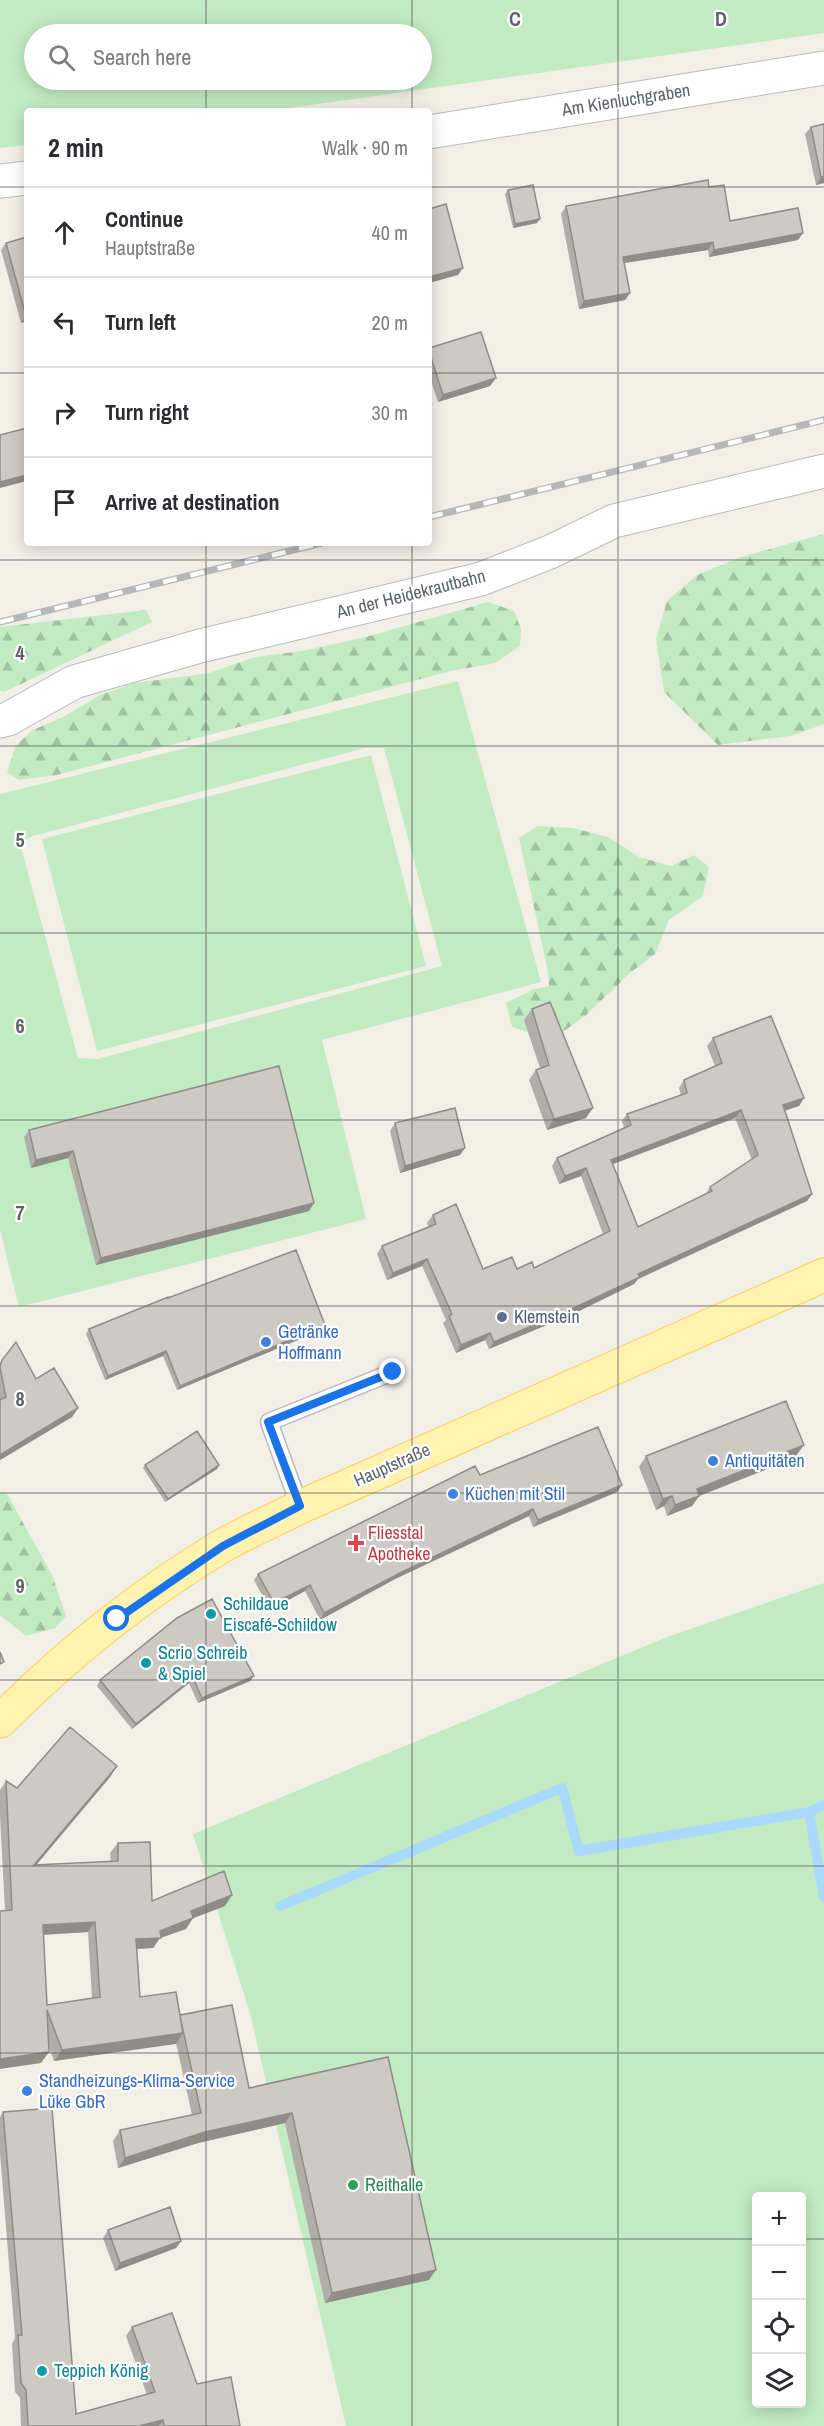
<!DOCTYPE html>
<html lang="en">
<head>
<meta charset="utf-8">
<style>
	body { margin:0; font-family:"Archivo Narrow",sans-serif; background:#f2f2f3; color:#2b2b33 }
	.controls { position:absolute; right:18px; bottom:18px; display:grid; overflow:hidden; border-radius:6px; box-shadow:0 3px 15px #0003 }
	.controls button { width:54px; height:54px; display:grid; place-items:center; padding:0; border:0; border-bottom:2px solid #e1e1e2; background:#fff; color:#2b2b33; font:30px sans-serif }
	.stop { position:absolute; width:18px; height:18px; margin:-14px; border:4px solid #1a73e8; border-radius:50%; background:#fff }
	.stop.end { background:#1a73e8; border-color:#fff; box-shadow:0 2px 6px #0008 }
	.list { margin:0; padding:0; list-style:none }
	h2 { display:flex; justify-content:space-between; align-items:center; height:78px; margin:0; padding:0 24px; font-size:26px }
	h2 small { font-size:20px; font-weight:400; color:#7c7c81 }
	.list li { display:grid; grid-template-columns:39px 1fr auto; gap:18px; align-items:center; box-sizing:border-box; height:90px; padding:0 24px; border-top:2px solid #e1e1e2 }
	.list b { display:block; font-size:22px; white-space:nowrap }
	.list p { margin:0; font-size:20px; white-space:nowrap; color:#7c7c81 }
	.list em { font-size:20px; font-style:normal; color:#7c7c81 }
	.icon { flex:none; width:33px; height:33px; fill:none; stroke:currentColor; stroke-width:2; stroke-linecap:round; stroke-linejoin:round }
	.map { position:relative; flex:none; width:824px; height:2426px; overflow:hidden }
	.search { position:absolute; background:#fff; box-shadow:0 3px 15px #0003; left:24px; top:24px; width:408px; height:66px; display:flex; align-items:center; gap:15px; box-sizing:border-box; padding:0 21px; border-radius:33px; color:#7c7c81; font-size:22px }
	.panel { position:absolute; background:#fff; box-shadow:0 3px 15px #0003; left:24px; top:108px; width:408px; height:438px; border-radius:6px }
	.map>svg:first-child { display:block }
</style>
</head>
<body>
<div class="map">
<svg width="824" height="2426" viewBox="0 0 824 2426">
	<defs>
		<pattern id="forest-firs" width="22" height="20" patternUnits="userSpaceOnUse" patternTransform="scale(1.5)"><rect width="22" height="20" fill="#c2ebc2"/><path d="M5 1l3.5 6h-7zM16 11l3.5 6h-7z" fill="#a1c2a2"/></pattern>
	</defs>
	<rect width="100%" height="100%" fill="#f2efe7"/>
	<path fill="#c2ebc2" fill-rule="evenodd" d="M 0,0 L 824,0 L 824,33 L 268,111 L 27,111 L 27,145 L 0,148 ZM 34,34 L 422,34 L 422,80 L 34,80 Z
		M 458,681 L 541,982 L 322,1040 L 366,1219 L 19,1307 L 0,1229 L 0,794 ZM 365,748 L 384,748 L 442,966 L 98,1059 L 78,1058 L 20,843 L 33,836 Z
		M 371,755 L 426,966 L 97,1051 L 42,839 Z
		M 824,1583 L 824,2426 L 346,2426 L 250,2013 L 193,1834 L 667,1637 ZM 756,2196 L 802,2196 L 802,2404 L 756,2404 Z"/>
	<path fill="url(#forest-firs)" d="M 824,534 L 824,724 L 791,736 L 718,745 L 664,692 L 656,639 L 667,601 L 697,575 L 741,557 Z
		M 488,602 L 514,611 L 521,629 L 520,646 L 495,663 L 451,671 L 57,775 L 19,780 L 7,772 L 16,745 L 33,730 L 63,717 L 100,695 L 135,683 L 209,673 L 255,657 L 302,651 L 366,637 Z
		M 146,610 L 152,622 L 4,692 L 0,691 L 0,627 Z
		M 538,826 L 573,828 L 608,837 L 639,857 L 671,866 L 694,855 L 709,867 L 703,896 L 669,920 L 655,954 L 630,973 L 586,1015 L 552,1040 L 512,1027 L 506,1003 L 534,989 L 549,986 L 547,967 L 519,838 Z
		M 0,1492 L 6,1492 L 52,1575 L 66,1616 L 55,1628 L 26,1636 L 0,1615 Z"/>
	<g fill="none" stroke-linecap="round" stroke-linejoin="round">
		<path stroke="#aad9ff" stroke-width="10" d="M 809,1812 L 824,1805
			M 280,1906 L 562,1788 L 579,1851 L 809,1812 L 824,1897"/>
		<g stroke="#b7babf" stroke-width="19">
			<path id="lane" d="M 300,1507 L 269,1422 L 393,1372"/>
		</g>
		<g stroke="#b7babf" stroke-width="35">
			<path id="street" d="M 429,132 L 824,68
				M 0,181 L 27,178
				M 0,721 L 8,719 L 74,682 L 200,646 L 481,579 L 550,552 L 614,521 L 824,471"/>
		</g>
		<g stroke="#fdcf54" stroke-width="35">
			<path id="primary" d="M 0,1721 C 66,1655 142,1594 222,1546 C 247,1532 274,1520 300,1507 L 824,1275"/>
		</g>
		<use href="#lane" stroke="#fff" stroke-width="16"/>
		<use href="#street" stroke="#fff" stroke-width="33"/>
		<use href="#primary" stroke="#fff3af" stroke-width="33"/>
		<g stroke="#b6b7b8" stroke-width="7">
			<path id="rail" d="M 429,517 L 824,420
				M 0,622 L 322,543"/>
		</g>
		<use href="#rail" stroke="#fff" stroke-width="4.5" stroke-dasharray="14" stroke-linecap="butt"/>
	</g>
	<path fill="#b0aea9" fill-rule="evenodd" d="M 811,127 L 824,183 L 816,185 L 805,134 Z
		M 709,187 L 730,221 L 798,240 L 709,257 L 708,250 L 624,263 L 630,293 L 625,300 L 579,309 L 561,214 L 566,206 Z
		M 508,190 L 537,223 L 513,228 L 505,194 Z
		M 27,237 L 27,321 L 21,323 L 1,250 L 6,243 Z
		M 429,348 L 490,386 L 438,402 L 429,375 Z
		M 532,1009 L 586,1118 L 547,1130 L 529,1080 L 536,1070 L 540,1068 L 524,1020 Z
		M 713,1038 L 804,1098 L 799,1106 L 785,1110 L 812,1194 L 807,1201 L 638,1279 L 634,1284 L 571,1315 L 489,1349 L 485,1340 L 456,1353 L 443,1323 L 446,1320 L 422,1266 L 387,1280 L 377,1254 L 382,1246 L 429,1227 L 427,1223 L 433,1215 L 483,1269 L 534,1268 L 603,1234 L 581,1176 L 559,1184 L 552,1166 L 557,1158 L 624,1128 L 622,1121 L 627,1114 L 681,1095 L 679,1088 L 684,1080 L 715,1066 L 707,1046 ZM 735,1118 L 752,1160 L 710,1187 L 705,1195 L 638,1227 L 613,1164 Z
		M 395,1123 L 465,1148 L 460,1155 L 400,1173 L 390,1131 Z
		M 29,1130 L 314,1203 L 309,1211 L 96,1265 L 68,1158 L 31,1168 L 24,1137 Z
		M 168,1298 L 322,1330 L 177,1390 L 163,1356 L 105,1380 L 86,1334 L 89,1329 Z
		M 16,1342 L 36,1379 L 78,1408 L 72,1417 L 0,1460 L 0,1363 Z
		M 646,1456 L 796,1456 L 779,1462 L 777,1465 L 699,1496 L 692,1506 L 667,1516 L 664,1506 L 656,1510 L 639,1467 Z
		M 145,1465 L 219,1465 L 217,1469 L 165,1502 L 143,1468 Z
		M 480,1475 L 622,1485 L 617,1492 L 533,1527 L 529,1516 L 395,1579 L 320,1620 L 305,1591 L 270,1610 L 254,1580 L 258,1574 Z
		M 254,1676 L 250,1681 L 198,1703 L 189,1683 L 132,1729 L 97,1686 L 100,1680 Z
		M 117,1766 L 110,1777 L 36,1865 L 111,1862 L 110,1853 L 118,1843 L 152,1901 L 225,1906 L 193,1918 L 186,1929 L 160,1938 L 153,1948 L 137,1949 L 140,1997 L 180,2015 L 249,2088 L 388,2057 L 429,2280 L 325,2303 L 285,2123 L 198,2143 L 118,2168 L 113,2141 L 120,2130 L 192,2115 L 176,2043 L 54,2061 L 48,2045 L 41,2063 L 5,1911 L 0,1816 L 0,1790 L 6,1781 L 17,1788 ZM 88,1932 L 92,1998 L 47,2005 L 43,1935 Z
		M 3,2112 L 76,2414 L 147,2395 L 126,2336 L 132,2327 L 197,2384 L 240,2426 L 21,2426 L 20,2398 L 15,2392 L 12,2344 L 15,2338 L 0,2153 L 0,2117 Z
		M 108,2230 L 181,2241 L 176,2248 L 115,2271 L 103,2238 Z"/>
	<path fill="#908d89" d="M 821,177 L 824,177 L 824,183 L 816,185 Z
		M 540,219 L 537,223 L 513,228 L 515,224 Z
		M 803,233 L 798,240 L 709,257 L 714,250 Z
		M 713,242 L 708,250 L 618,264 L 623,257 Z
		M 463,268 L 458,275 L 429,283 L 429,277 Z
		M 630,293 L 625,300 L 579,309 L 584,301 Z
		M 27,315 L 27,321 L 21,323 L 26,316 Z
		M 496,378 L 490,386 L 438,402 L 443,395 Z
		M 27,475 L 27,481 L 0,488 L 0,482 Z
		M 804,1098 L 799,1106 L 778,1113 L 783,1105 Z
		M 593,1108 L 586,1118 L 547,1130 L 554,1119 Z
		M 741,1110 L 735,1118 L 605,1167 L 611,1160 Z
		M 465,1148 L 460,1155 L 400,1173 L 405,1166 Z
		M 73,1151 L 68,1158 L 31,1168 L 36,1160 Z
		M 586,1168 L 581,1176 L 559,1184 L 565,1176 Z
		M 812,1194 L 807,1201 L 638,1279 L 634,1284 L 571,1315 L 489,1349 L 494,1342 L 638,1274 Z
		M 314,1203 L 309,1211 L 96,1265 L 101,1258 Z
		M 427,1259 L 422,1266 L 387,1280 L 393,1273 Z
		M 325,1325 L 322,1330 L 177,1390 L 180,1386 Z
		M 490,1333 L 485,1340 L 456,1353 L 461,1345 Z
		M 166,1351 L 163,1356 L 105,1380 L 108,1376 Z
		M 78,1408 L 72,1417 L 0,1460 L 0,1455 Z
		M 804,1445 L 796,1456 L 779,1462 L 777,1465 L 699,1496 L 692,1506 L 667,1516 L 675,1505 L 697,1489 Z
		M 219,1465 L 217,1469 L 165,1502 L 168,1499 Z
		M 622,1485 L 617,1492 L 533,1527 L 538,1520 Z
		M 672,1496 L 664,1506 L 656,1510 L 663,1499 Z
		M 533,1509 L 529,1516 L 395,1579 L 320,1620 L 324,1613 L 400,1573 Z
		M 310,1585 L 305,1591 L 270,1610 L 274,1603 Z
		M 254,1676 L 250,1681 L 198,1703 L 202,1698 Z
		M 193,1678 L 189,1683 L 132,1729 L 136,1724 Z
		M 117,1766 L 110,1777 L 27,1876 L 34,1865 Z
		M 232,1895 L 225,1906 L 183,1922 L 191,1911 Z
		M 193,1918 L 186,1929 L 160,1938 L 153,1948 L 129,1949 L 136,1939 L 160,1931 Z
		M 95,1922 L 88,1932 L 36,1935 L 43,1925 Z
		M 183,2033 L 176,2044 L 54,2061 L 62,2050 Z
		M 49,2052 L 41,2063 L 0,2069 L 0,2059 Z
		M 292,2113 L 285,2123 L 198,2143 L 118,2168 L 125,2158 L 205,2132 Z
		M 181,2241 L 176,2248 L 115,2271 L 120,2263 Z
		M 436,2270 L 429,2280 L 325,2303 L 332,2293 Z
		M 163,2420 L 159,2426 L 139,2426 Z"/>
	<path fill="#cdcac4" stroke="#908d89" stroke-width="1.5" fill-rule="evenodd" d="M 824,124 L 824,177 L 821,177 L 811,127 Z
		M 708,180 L 709,187 L 724,185 L 730,221 L 798,208 L 803,233 L 714,250 L 713,242 L 623,257 L 630,293 L 584,301 L 566,206 Z
		M 533,185 L 540,219 L 515,224 L 508,190 Z
		M 446,204 L 463,268 L 429,277 L 429,209 Z
		M 27,237 L 27,315 L 26,316 L 6,243 Z
		M 481,332 L 496,378 L 443,395 L 429,351 L 429,348 Z
		M 27,428 L 27,475 L 0,482 L 0,435 Z
		M 550,1002 L 593,1108 L 554,1119 L 536,1070 L 549,1065 L 532,1009 Z
		M 771,1016 L 804,1098 L 783,1105 L 812,1194 L 638,1274 L 640,1277 L 576,1307 L 494,1342 L 490,1333 L 461,1345 L 449,1316 L 452,1314 L 427,1259 L 393,1273 L 382,1246 L 436,1224 L 433,1215 L 456,1204 L 483,1269 L 512,1257 L 517,1269 L 532,1262 L 534,1268 L 610,1231 L 586,1168 L 565,1176 L 557,1158 L 631,1125 L 627,1114 L 687,1093 L 684,1080 L 722,1063 L 713,1038 ZM 741,1110 L 758,1155 L 710,1187 L 712,1191 L 638,1227 L 611,1160 Z
		M 279,1066 L 314,1203 L 101,1258 L 73,1151 L 36,1160 L 29,1130 Z
		M 455,1108 L 465,1148 L 405,1166 L 395,1123 Z
		M 296,1250 L 325,1325 L 180,1386 L 166,1351 L 108,1376 L 89,1329 L 168,1297 L 168,1298 Z
		M 16,1342 L 36,1379 L 54,1368 L 78,1408 L 0,1455 L 0,1400 L 6,1397 L 0,1367 L 2,1360 Z
		M 786,1401 L 804,1445 L 784,1453 L 785,1454 L 697,1489 L 699,1496 L 675,1505 L 672,1496 L 663,1499 L 646,1456 Z
		M 598,1427 L 622,1485 L 538,1520 L 533,1509 L 400,1573 L 324,1613 L 310,1585 L 274,1603 L 258,1574 L 475,1466 L 480,1475 Z
		M 197,1431 L 219,1465 L 168,1499 L 145,1465 Z
		M 212,1599 L 254,1676 L 202,1698 L 193,1678 L 136,1724 L 100,1680 L 177,1618 Z
		M 0,1652 L 4,1662 L 0,1664 Z
		M 70,1727 L 117,1766 L 34,1865 L 118,1861 L 118,1843 L 150,1842 L 152,1901 L 224,1871 L 232,1895 L 191,1911 L 193,1918 L 160,1931 L 161,1938 L 136,1939 L 140,1997 L 176,1992 L 180,2015 L 232,2005 L 249,2088 L 388,2057 L 436,2270 L 332,2293 L 292,2113 L 205,2132 L 125,2158 L 120,2130 L 201,2113 L 180,2016 L 183,2033 L 62,2050 L 47,2010 L 49,2052 L 0,2059 L 0,1911 L 12,1910 L 6,1781 L 17,1788 ZM 95,1922 L 100,1997 L 47,2005 L 43,1925 Z
		M 52,2108 L 76,2414 L 155,2392 L 132,2327 L 172,2313 L 197,2384 L 231,2377 L 240,2426 L 164,2426 L 163,2420 L 139,2426 L 28,2426 L 26,2390 L 21,2383 L 18,2335 L 22,2335 L 3,2112 Z
		M 170,2207 L 181,2241 L 120,2263 L 108,2230 Z"/>
	<g fill="none" stroke-linecap="round" stroke-linejoin="round">
		<path stroke="#1a73e8" stroke-width="8" d="M 117,1619 L 223,1546 L 300,1506 L 268,1422 L 393,1372"/>
	</g>
	<path fill="none" stroke="#5e6369" stroke-width="1.5" stroke-opacity="0.55" d="M 206,0 L 206,34M 412,0 L 412,34M 618,0 L 618,2426M 206,80 L 206,111M 412,80 L 412,111M 0,187 L 27,187M 429,187 L 824,187M 0,373 L 27,373M 429,373 L 824,373M 206,543 L 206,2426M 412,543 L 412,2426M 0,560 L 824,560M 0,746 L 824,746M 0,933 L 824,933M 0,1120 L 824,1120M 0,1306 L 824,1306M 0,1493 L 824,1493M 0,1680 L 824,1680M 0,1866 L 824,1866M 0,2053 L 824,2053M 0,2239 L 756,2239M 802,2239 L 824,2239"/>
	<circle fill="#5c6f8a" stroke="#fff" stroke-width="2" cx="502" cy="1317" r="6"/>
	<g fill="#3f7fe0" stroke="#fff" stroke-width="2">
		<circle cx="266" cy="1342" r="6"/>
		<circle cx="713" cy="1461" r="6"/>
		<circle cx="453" cy="1494" r="6"/>
		<circle cx="27" cy="2091" r="6"/>
	</g>
	<path fill="#e0444e" stroke="#fff" stroke-width="2" d="M353 1534h6v6h6v6h-6v6h-6v-6h-6v-6h6z"/>
	<g fill="#0f9aa8" stroke="#fff" stroke-width="2">
		<circle cx="211" cy="1614" r="6"/>
		<circle cx="146" cy="1663" r="6"/>
		<circle cx="42" cy="2371" r="6"/>
	</g>
	<circle fill="#2e9e5b" stroke="#fff" stroke-width="2" cx="353" cy="2185" r="6"/>
	<g text-anchor="middle" stroke-width="4.5" stroke-linejoin="round" paint-order="stroke">
		<g font-size="18" fill="#5e6369" stroke="#fff">
			<text transform="translate(626 100) rotate(-9)" y="6">Am Kienluchgraben</text>
			<text transform="translate(411 594) rotate(-14)" y="6">An der Heidekrautbahn</text>
			<text transform="translate(392 1465) rotate(-24)" y="6">Hauptstraße</text>
		</g>
		<g font-size="18" fill="#4e5e75" stroke="#fff" text-anchor="start">
			<text x="514" y="1323">Klemstein</text>
		</g>
		<g font-size="18" fill="#366cbe" stroke="#fff" text-anchor="start">
			<text x="278" y="1338">Getränke<tspan x="278" dy="21">Hoffmann</tspan></text>
			<text x="725" y="1467">Antiquitäten</text>
			<text x="465" y="1500">Küchen mit Stil</text>
			<text x="39" y="2087">Standheizungs-Klima-Service<tspan x="39" dy="21">Lüke GbR</tspan></text>
		</g>
		<g font-size="18" fill="#be3a42" stroke="#fff" text-anchor="start">
			<text x="368" y="1539">Fliesstal<tspan x="368" dy="21">Apotheke</tspan></text>
		</g>
		<g font-size="18" fill="#0d838f" stroke="#fff" text-anchor="start">
			<text x="223" y="1610">Schildaue<tspan x="223" dy="21">Eiscafé-Schildow</tspan></text>
			<text x="158" y="1659">Scrio Schreib<tspan x="158" dy="21">&amp; Spiel</tspan></text>
			<text x="54" y="2377">Teppich König</text>
		</g>
		<g font-size="18" fill="#27864d" stroke="#fff" text-anchor="start">
			<text x="365" y="2191">Reithalle</text>
		</g>
	</g>
	<g font-size="20" text-anchor="middle" font-weight="bold" fill="#5e6369" stroke="#fff" stroke-width="4.5" stroke-linejoin="round" paint-order="stroke">
		<text x="515" y="26">C</text>
		<text x="721" y="26">D</text>
		<text x="20" y="660">4</text>
		<text x="20" y="847">5</text>
		<text x="20" y="1033">6</text>
		<text x="20" y="1220">7</text>
		<text x="20" y="1406">8</text>
		<text x="20" y="1593">9</text>
	</g>
</svg>
<div class="controls">
<button>+</button>
<button>−</button>
<button><svg class="icon" aria-label="locate" viewBox="0 0 24 24"><circle cx="12" cy="12" r="6"/><path d="M12 2v4M12 18v4M2 12h4M18 12h4"/></svg></button>
<button><svg class="icon" aria-label="layers" viewBox="0 0 24 24"><path d="M12 4l9 5-9 5-9-5zM3 14l9 5 9-5"/></svg></button>
</div>
<div class="stop" style="left:117px;top:1619px"></div>
<div class="stop end" style="left:393px;top:1372px"></div>
<div class="search"><svg class="icon" aria-label="search" viewBox="0 0 24 24"><circle cx="10" cy="10" r="6"/><path d="M15 15l6 6"/></svg>Search here</div>
<section class="panel">
<h2>2 min<small>Walk · 90 m</small></h2>
<ul class="list">
<li><svg class="icon" aria-label="ahead" viewBox="0 0 24 24"><path d="M12 20V5M6 11l6-6 6 6"/></svg><div><b>Continue</b><p>Hauptstraße</p></div><em>40 m</em></li>
<li><svg class="icon" aria-label="left" viewBox="0 0 24 24"><path d="M17 20v-9H6M10 6l-5 5 5 5"/></svg><div><b>Turn left</b></div><em>20 m</em></li>
<li><svg class="icon" aria-label="right" viewBox="0 0 24 24"><path d="M7 20v-9h11M14 6l5 5-5 5"/></svg><div><b>Turn right</b></div><em>30 m</em></li>
<li><svg class="icon" aria-label="arrive" viewBox="0 0 24 24"><path d="M6 21V4h12l-3 4 3 4H6"/></svg><div><b>Arrive at destination</b></div></li>
</ul>
</section>
</div>
</body>
</html>
